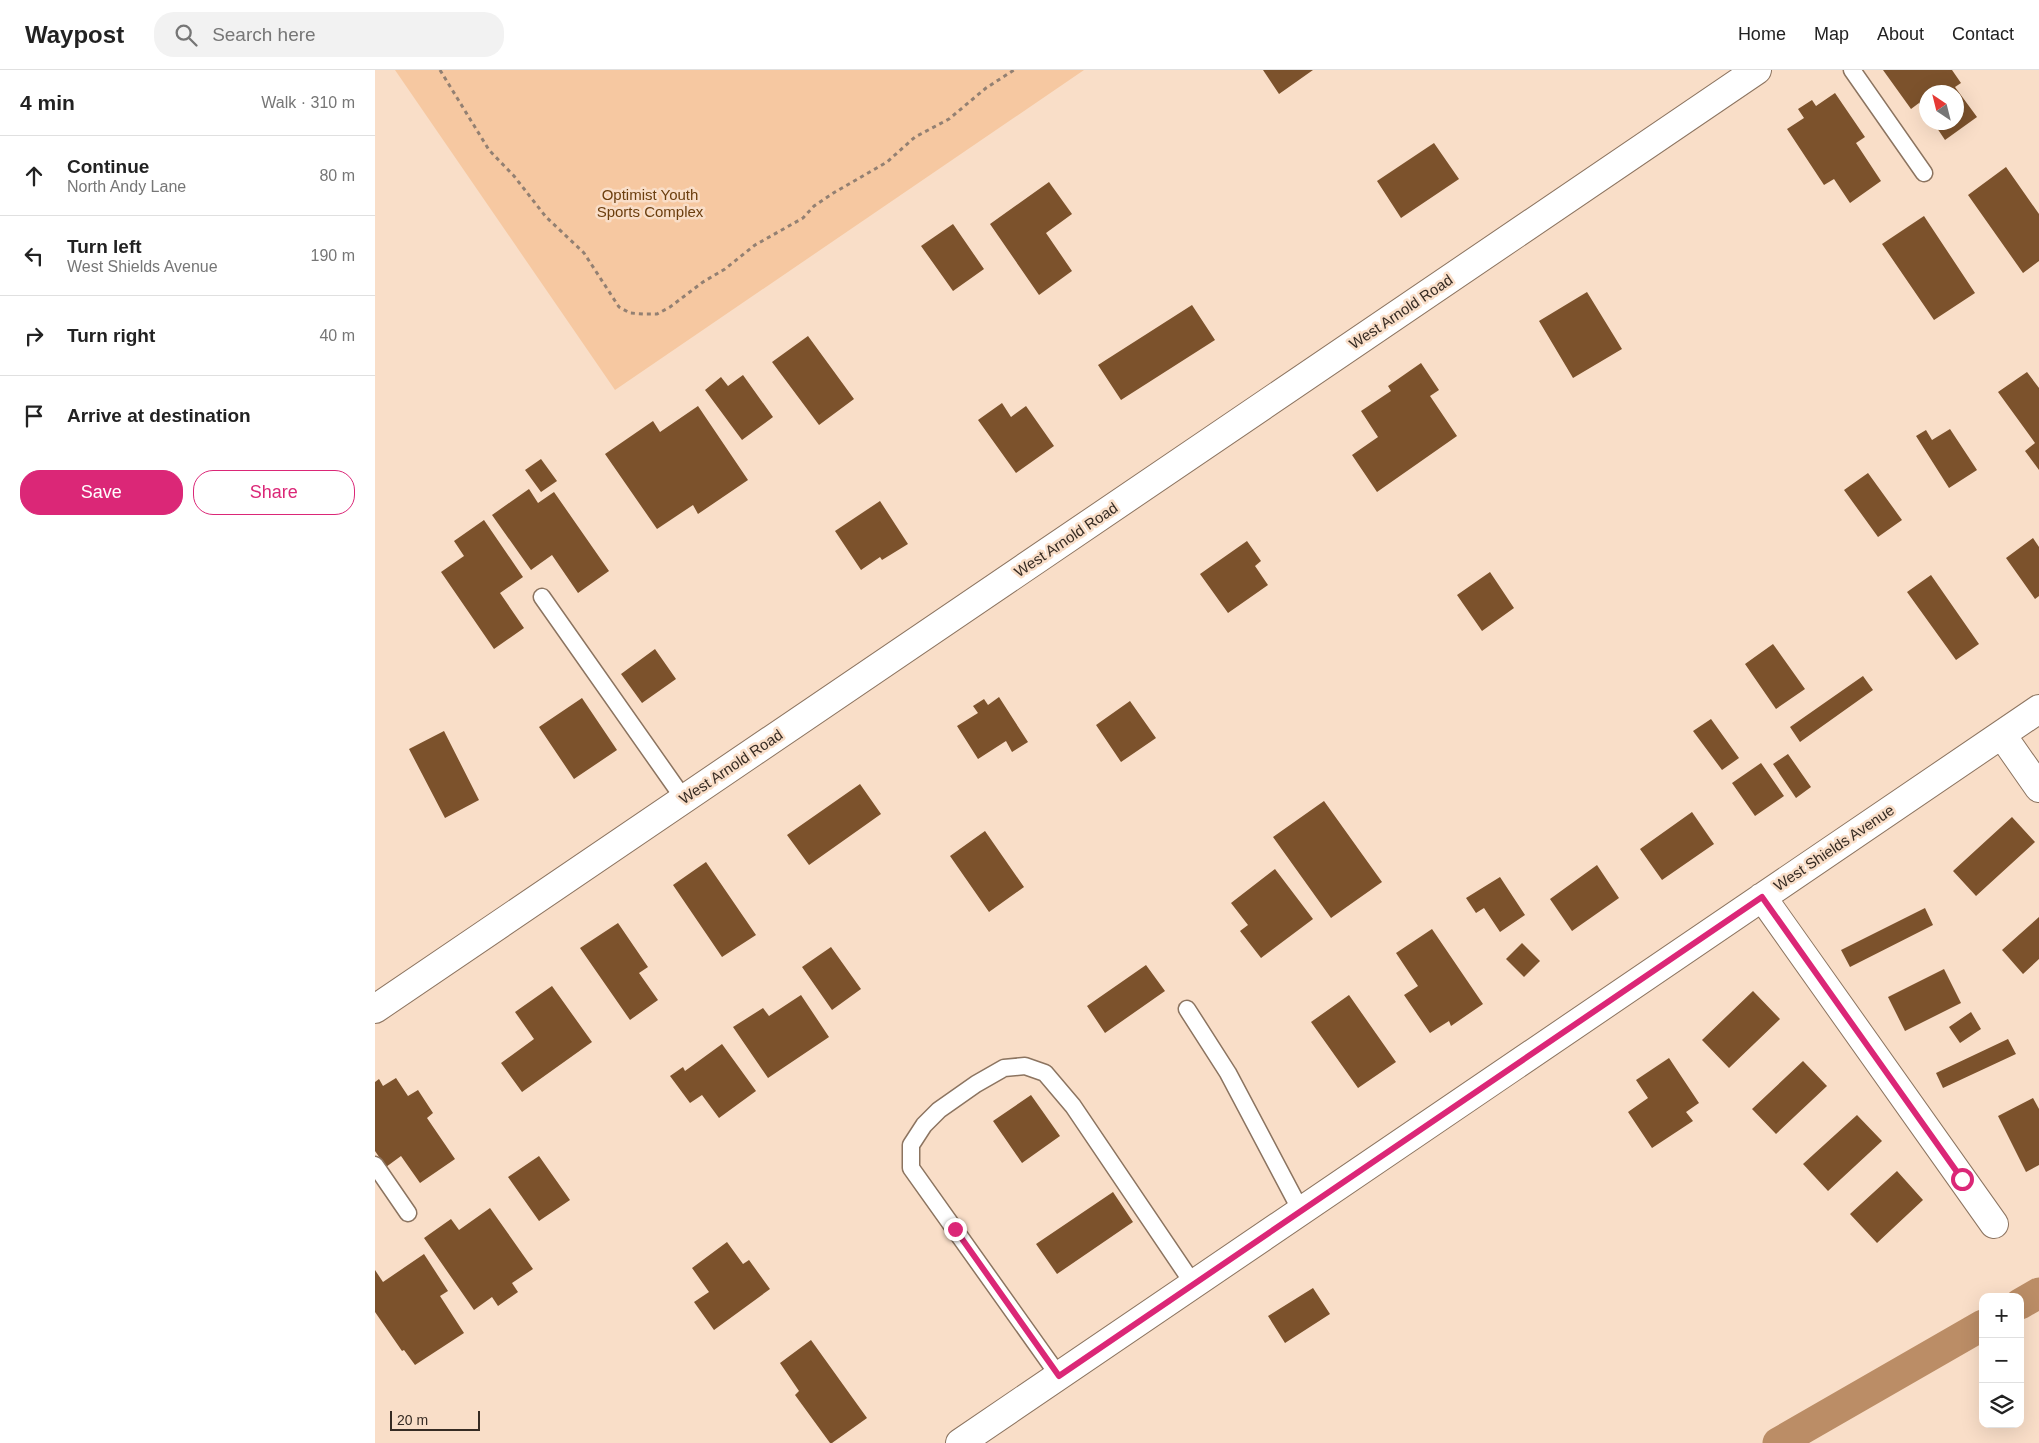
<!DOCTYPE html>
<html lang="en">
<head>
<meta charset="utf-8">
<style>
	body { margin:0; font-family:Arial,sans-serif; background:#f2f2f2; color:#222 }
	.controls { position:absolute; right:15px; bottom:15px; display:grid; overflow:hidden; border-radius:10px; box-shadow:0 5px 20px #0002 }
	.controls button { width:45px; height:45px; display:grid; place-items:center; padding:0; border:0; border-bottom:1px solid #e0e0e0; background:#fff; color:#222; font:25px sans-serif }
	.compass { position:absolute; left:1544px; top:15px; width:45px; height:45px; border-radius:50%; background:#fff; box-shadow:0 5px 20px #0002; rotate:325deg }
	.scale { position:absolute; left:15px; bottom:12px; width:90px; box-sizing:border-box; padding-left:5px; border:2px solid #362b23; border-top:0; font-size:14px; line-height:18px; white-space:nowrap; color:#362b23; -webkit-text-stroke:4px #f9dec8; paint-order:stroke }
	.stop { position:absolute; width:15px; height:15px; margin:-11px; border:4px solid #db2777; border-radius:50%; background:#fff }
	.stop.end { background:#db2777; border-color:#fff; box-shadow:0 1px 5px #0008 }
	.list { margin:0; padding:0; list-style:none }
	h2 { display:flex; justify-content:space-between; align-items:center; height:65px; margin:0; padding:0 20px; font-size:21px }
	h2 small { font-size:16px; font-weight:400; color:#767676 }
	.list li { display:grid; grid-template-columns:32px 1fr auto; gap:15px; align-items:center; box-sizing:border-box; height:80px; padding:0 20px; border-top:1px solid #e0e0e0 }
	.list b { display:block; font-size:19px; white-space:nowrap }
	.list p { margin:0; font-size:16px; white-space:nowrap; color:#767676 }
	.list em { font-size:16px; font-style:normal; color:#767676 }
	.actions { display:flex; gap:10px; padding:15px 20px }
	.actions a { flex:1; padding:11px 0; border:1px solid #db2777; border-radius:20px; text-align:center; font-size:18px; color:#db2777 }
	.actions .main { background:#db2777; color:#fff }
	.icon { flex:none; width:28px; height:28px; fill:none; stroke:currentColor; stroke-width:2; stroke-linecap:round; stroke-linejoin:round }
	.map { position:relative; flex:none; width:1664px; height:1373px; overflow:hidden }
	header { display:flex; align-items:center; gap:30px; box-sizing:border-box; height:70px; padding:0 25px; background:#fff; border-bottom:1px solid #e0e0e0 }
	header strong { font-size:24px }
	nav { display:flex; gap:28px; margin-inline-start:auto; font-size:18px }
	.search { width:350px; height:45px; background:#f2f2f2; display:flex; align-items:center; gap:12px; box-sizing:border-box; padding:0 18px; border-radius:20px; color:#767676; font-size:19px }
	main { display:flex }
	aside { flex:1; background:#fff }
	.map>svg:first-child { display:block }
</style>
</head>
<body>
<header>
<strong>Waypost</strong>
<div class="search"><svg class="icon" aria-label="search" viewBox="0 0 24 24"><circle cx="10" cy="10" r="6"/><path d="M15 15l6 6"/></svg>Search here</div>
<nav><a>Home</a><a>Map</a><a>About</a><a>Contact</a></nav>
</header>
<main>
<aside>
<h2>4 min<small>Walk · 310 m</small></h2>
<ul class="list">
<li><svg class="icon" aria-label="ahead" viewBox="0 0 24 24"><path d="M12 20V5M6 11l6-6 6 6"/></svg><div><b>Continue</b><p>North Andy Lane</p></div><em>80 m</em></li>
<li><svg class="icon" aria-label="left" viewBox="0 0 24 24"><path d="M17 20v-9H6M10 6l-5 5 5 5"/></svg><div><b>Turn left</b><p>West Shields Avenue</p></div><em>190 m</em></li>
<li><svg class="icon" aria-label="right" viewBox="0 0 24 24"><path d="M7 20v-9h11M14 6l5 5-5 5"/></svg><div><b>Turn right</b></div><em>40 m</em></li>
<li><svg class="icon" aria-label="arrive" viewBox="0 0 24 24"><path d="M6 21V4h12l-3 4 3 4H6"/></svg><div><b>Arrive at destination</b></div></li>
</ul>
<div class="actions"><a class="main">Save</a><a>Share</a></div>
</aside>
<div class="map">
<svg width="1664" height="1373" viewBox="0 0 1664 1373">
	<rect width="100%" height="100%" fill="#f9dec8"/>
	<path fill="#f6c8a1" d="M 20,0 L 709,0 L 240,320 Z"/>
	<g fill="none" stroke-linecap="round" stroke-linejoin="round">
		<path stroke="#bb8d66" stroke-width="31" d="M 1645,1234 L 1664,1223
			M 1403,1373 L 1608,1255"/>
	</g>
	<path fill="#7c522c" d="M 888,0 L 938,0 L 904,24 Z
		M 1508,0 L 1577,0 L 1586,13 L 1580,17 L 1602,47 L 1570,70 L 1558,52 L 1582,52 L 1582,22 L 1552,22 L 1552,44 L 1544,33 L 1536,39 Z
		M 1460,23 L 1490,67 L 1481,73 L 1506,111 L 1475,133 L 1459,109 L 1449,115 L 1412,59 L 1429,48 L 1423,39 L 1437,30 L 1441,36 Z
		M 1059,73 L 1084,109 L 1026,148 L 1002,111 Z
		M 1631,97 L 1664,144 L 1664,191 L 1648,203 L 1593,125 Z
		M 674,112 L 697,144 L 671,163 L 697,201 L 664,225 L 615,154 Z
		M 1549,146 L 1600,223 L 1559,250 L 1507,174 Z
		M 578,154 L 609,199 L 578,221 L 546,176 Z
		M 1212,222 L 1247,279 L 1198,308 L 1164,251 Z
		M 817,235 L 840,270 L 746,330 L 723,295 Z
		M 433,266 L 479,329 L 444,355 L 397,292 Z
		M 1046,293 L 1064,320 L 1055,326 L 1082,366 L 1002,422 L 977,385 L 1003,367 L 986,341 L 1016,321 L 1013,316 Z
		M 1652,302 L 1664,318 L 1664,400 L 1650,381 L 1660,373 L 1623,322 Z
		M 368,305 L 398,347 L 367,370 L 330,320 L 346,307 L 353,316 Z
		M 627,333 L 636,347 L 651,336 L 679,376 L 641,403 L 603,350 Z
		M 323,336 L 373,410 L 323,444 L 318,435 L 282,459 L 230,384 L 278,351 L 285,362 Z
		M 1575,359 L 1602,400 L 1574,418 L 1541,366 L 1551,360 L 1557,370 Z
		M 166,389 L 182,411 L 166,422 L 150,400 Z
		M 1493,403 L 1527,450 L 1503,467 L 1469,420 Z
		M 154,419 L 163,433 L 179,422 L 234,501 L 203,523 L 177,485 L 156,500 L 117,445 Z
		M 505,431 L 533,474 L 507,490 L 505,487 L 486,500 L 460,461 Z
		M 109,450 L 148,507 L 125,523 L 149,558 L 119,579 L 66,502 L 89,486 L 79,471 Z
		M 1658,468 L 1664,477 L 1664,526 L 1660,529 L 1631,488 Z
		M 872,471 L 886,491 L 880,496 L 893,515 L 853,543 L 825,504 Z
		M 1115,502 L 1139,538 L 1107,561 L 1082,525 Z
		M 1556,505 L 1604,574 L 1581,590 L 1532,522 Z
		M 1398,574 L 1430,619 L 1401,639 L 1370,594 Z
		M 280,579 L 301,609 L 267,633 L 246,604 Z
		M 1488,606 L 1498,620 L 1425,672 L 1415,657 Z
		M 624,627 L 653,672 L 637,682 L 631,671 L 603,689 L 582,656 L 603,643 L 598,636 L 609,629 L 613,635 Z
		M 207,628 L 242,680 L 199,709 L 164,657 Z
		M 755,631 L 781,668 L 746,692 L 721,655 Z
		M 1336,649 L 1364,688 L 1347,700 L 1318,661 Z
		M 69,661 L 104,730 L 70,748 L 34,679 Z
		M 1413,684 L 1436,717 L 1421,728 L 1398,694 Z
		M 1386,693 L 1409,726 L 1380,746 L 1357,713 Z
		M 485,714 L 506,744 L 434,795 L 412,765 Z
		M 949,731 L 1007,812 L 956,848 L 898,767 Z
		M 1317,742 L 1339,774 L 1287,810 L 1265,779 Z
		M 1637,747 L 1660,772 L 1601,826 L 1578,801 Z
		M 610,761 L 649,817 L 614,842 L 575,786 Z
		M 331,792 L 381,865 L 347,887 L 298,815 Z
		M 1222,795 L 1244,828 L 1197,861 L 1175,829 Z
		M 900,799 L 938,849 L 886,888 L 865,861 L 873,855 L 856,833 Z
		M 1125,807 L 1150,845 L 1125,862 L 1109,838 L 1101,843 L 1091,828 Z
		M 1550,838 L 1558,855 L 1475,897 L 1466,880 Z
		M 1664,847 L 1664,889 L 1648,904 L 1627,880 Z
		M 243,853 L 273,897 L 264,903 L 283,930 L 255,950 L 205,878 Z
		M 1057,859 L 1108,934 L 1076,956 L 1074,951 L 1055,963 L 1029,925 L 1043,916 L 1021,883 Z
		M 1147,873 L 1165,891 L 1149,907 L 1131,889 Z
		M 456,877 L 486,919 L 457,940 L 427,897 Z
		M 771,895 L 790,921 L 730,963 L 712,936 Z
		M 1569,899 L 1586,933 L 1530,961 L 1513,927 Z
		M 177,916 L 217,972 L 147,1022 L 126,993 L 159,969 L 140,942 Z
		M 1378,921 L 1405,949 L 1354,998 L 1327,970 Z
		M 426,925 L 454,967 L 393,1008 L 358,957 L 388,938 L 394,946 Z
		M 974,925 L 1021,992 L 983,1018 L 936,952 Z
		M 1596,942 L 1606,959 L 1585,973 L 1574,957 Z
		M 1633,969 L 1641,984 L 1568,1018 L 1561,1003 Z
		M 347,974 L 381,1021 L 344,1048 L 327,1025 L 315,1033 L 295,1006 L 308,997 L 310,1001 Z
		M 1294,988 L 1324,1033 L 1311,1042 L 1318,1051 L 1277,1078 L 1253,1042 L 1273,1028 L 1261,1010 Z
		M 1428,991 L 1452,1016 L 1401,1064 L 1377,1039 Z
		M 21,1008 L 33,1026 L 43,1020 L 58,1043 L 52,1048 L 80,1089 L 45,1113 L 26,1086 L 11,1097 L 0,1081 L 0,1012 L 4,1009 L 8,1016 Z
		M 656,1025 L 685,1066 L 647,1093 L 618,1051 Z
		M 1658,1028 L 1664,1039 L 1664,1095 L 1651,1102 L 1623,1046 Z
		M 1482,1045 L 1507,1071 L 1453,1121 L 1428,1094 Z
		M 164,1086 L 195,1130 L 164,1151 L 133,1107 Z
		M 1522,1101 L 1548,1130 L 1502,1173 L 1475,1144 Z
		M 738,1122 L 758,1152 L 682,1204 L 661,1174 Z
		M 115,1138 L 158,1199 L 137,1213 L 143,1222 L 123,1236 L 117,1227 L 99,1240 L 49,1168 L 76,1149 L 84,1160 Z
		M 352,1172 L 368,1194 L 374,1190 L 395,1219 L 339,1260 L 319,1232 L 334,1222 L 317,1198 Z
		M 49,1184 L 73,1221 L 65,1226 L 89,1263 L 40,1295 L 29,1280 L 27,1281 L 0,1242 L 0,1200 L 8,1212 Z
		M 938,1218 L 955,1244 L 910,1273 L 893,1246 Z
		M 436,1270 L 492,1348 L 457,1373 L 455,1373 L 420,1325 L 424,1321 L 405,1293 Z"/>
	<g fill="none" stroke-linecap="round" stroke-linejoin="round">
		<g stroke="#8c7460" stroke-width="19">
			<path id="service" d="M 1477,0 L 1549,103
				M 167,527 L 309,729
				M 812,939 L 853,1003 L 926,1141
				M 0,1095 L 33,1143
				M 684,1306 L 536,1098 L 536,1075 L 549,1055 L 564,1040 L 601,1014 L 629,998 L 650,996 L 670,1003 L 698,1036 L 819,1215"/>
		</g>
		<g stroke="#8c7460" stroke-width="30">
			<path id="minor" d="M 1627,665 L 1664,718
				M 1387,827 L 1619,1154
				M 0,939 L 1382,0
				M 585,1373 L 1664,639"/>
		</g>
		<path stroke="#938072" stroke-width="3" stroke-dasharray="4 4" stroke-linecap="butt" d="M 65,0 L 114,80 L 139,106 L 171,147 L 209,183 L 244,237 L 255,243 L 268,244 L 282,244 L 295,237 L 328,212 L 350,199 L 380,175 L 428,148 L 439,136 L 460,122 L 512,92 L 540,67 L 574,49 L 611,18 L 639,0"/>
		<use href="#service" stroke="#fff" stroke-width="16"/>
		<use href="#minor" stroke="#fff" stroke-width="28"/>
	</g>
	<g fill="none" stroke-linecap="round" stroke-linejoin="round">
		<path stroke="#db2777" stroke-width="6" d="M 580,1159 L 684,1306 L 1387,827 L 1587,1109"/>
	</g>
	<g text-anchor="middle" stroke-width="5" stroke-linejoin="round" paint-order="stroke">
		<g font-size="15" fill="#6b3e0e" stroke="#f9dec8">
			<text x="275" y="130">Optimist Youth<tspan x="275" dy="17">Sports Complex</tspan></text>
		</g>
		<g font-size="15" fill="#362b23" stroke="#f9dec8">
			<text transform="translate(1026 242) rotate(-34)" y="5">West Arnold Road</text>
			<text transform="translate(691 470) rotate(-34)" y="5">West Arnold Road</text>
			<text transform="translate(356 697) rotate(-34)" y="5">West Arnold Road</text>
			<text transform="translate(1459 778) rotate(-34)" y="5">West Shields Avenue</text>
		</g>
	</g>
</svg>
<div class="controls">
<button>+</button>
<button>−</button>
<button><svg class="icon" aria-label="layers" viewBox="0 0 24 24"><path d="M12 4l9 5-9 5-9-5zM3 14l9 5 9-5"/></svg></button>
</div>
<svg class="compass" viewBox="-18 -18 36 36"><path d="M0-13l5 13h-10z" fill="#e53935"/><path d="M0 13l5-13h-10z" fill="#767676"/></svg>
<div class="scale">20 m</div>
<div class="stop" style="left:1587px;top:1109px"></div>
<div class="stop end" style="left:580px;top:1159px"></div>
</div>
</main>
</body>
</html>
